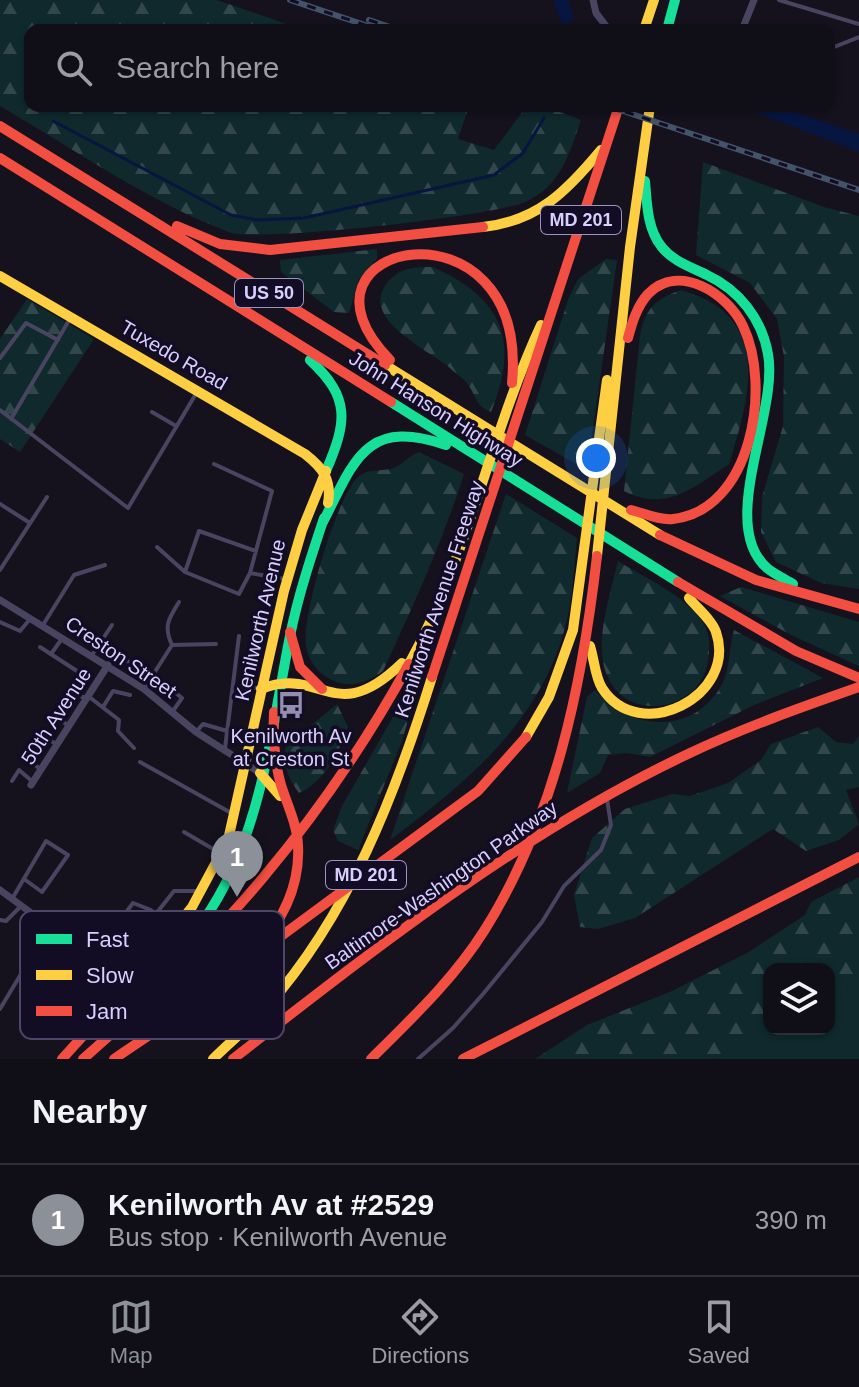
<!DOCTYPE html>
<html lang="en">
<head>
<meta charset="utf-8">
<style>
	body { margin:0; font-family:Arial,sans-serif; background:#1e1c23; color:#f1f3f6 }
	.controls { position:absolute; right:24px; bottom:24px; display:grid; overflow:hidden; border-radius:16px; box-shadow:0 2px 6px #0004 }
	.controls button { width:72px; height:72px; display:grid; place-items:center; padding:0; border:0; border-bottom:2px solid #302e35; background:#100e16; color:#f1f3f6; font:40px sans-serif }
	.you { position:absolute; left:596px; top:458px; width:28px; height:28px; margin:-20px; border:6px solid #fff; border-radius:50%; background:#1a73e8; box-shadow:0 0 0 12px #1a73e833 }
	.badge { display:grid; place-items:center; width:52px; height:52px; border-radius:50%; background:#8c9099; color:#fff; font-size:26px; font-weight:700 }
	.pin { position:absolute; translate:-50% -66px; filter:drop-shadow(0 2px 4px #0008) }
	.pin::after { content:''; position:absolute; top:42px; width:28px; height:24px; background:inherit; clip-path:polygon(0 0,100% 0,50% 100%) }
	.list { margin:0; padding:0; list-style:none }
	h2 { display:flex; justify-content:space-between; align-items:center; height:104px; margin:0; padding:0 32px; font-size:34px }
	h2 small { font-size:26px; font-weight:400; color:#9c9ca1 }
	.list li { display:grid; grid-template-columns:52px 1fr auto; gap:24px; align-items:center; box-sizing:border-box; height:112px; padding:0 32px; border-top:2px solid #302e35 }
	.list b { display:block; font-size:30px; white-space:nowrap }
	.list p { margin:0; font-size:26px; white-space:nowrap; color:#9c9ca1 }
	.list em { font-size:26px; font-style:normal; color:#9c9ca1 }
	.icon { flex:none; width:44px; height:44px; fill:none; stroke:currentColor; stroke-width:2; stroke-linecap:round; stroke-linejoin:round }
	.map { position:relative; flex:none; width:859px; height:1059px; overflow:hidden }
	.search { position:absolute; background:#100e16; box-shadow:0 2px 6px #0004; left:24px; right:24px; top:24px; height:88px; display:flex; align-items:center; gap:20px; box-sizing:border-box; padding:0 28px; border-radius:16px; color:#9c9ca1; font-size:30px }
	.sheet { height:216px; background:#100e16 }
	nav { display:flex; justify-content:space-around; align-items:center; box-sizing:border-box; height:112px; border-top:2px solid #302e35; background:#100e16; font-size:22px; color:#9c9ca1 }
	nav a { display:grid; justify-items:center; gap:4px }
	nav .on { color:#8c9099 }
	.map>svg:first-child { display:block }
</style>
</head>
<body>
<div class="map">
<svg width="859" height="1059" viewBox="0 0 859 1059">
	<defs>
		<pattern id="forest-firs" width="22" height="20" patternUnits="userSpaceOnUse" patternTransform="scale(2)"><rect width="22" height="20" fill="#0f292d"/><path d="M5 1l3.5 6h-7zM16 11l3.5 6h-7z" fill="#31474c"/></pattern>
	</defs>
	<rect width="100%" height="100%" fill="#15121e"/>
	<path fill="url(#forest-firs)" d="M 0,0 L 217,0 L 304,30 L 30,30 L 30,106 L 469,106 L 458,139 L 494,150 L 527,106 L 544,106 L 581,120 C 569,154 561,186 525,202 C 495,216 256,243 229,232 C 149,202 74,149 0,106 Z
		M 703,162 L 824,207 L 859,216 L 859,589 L 821,583 L 776,562 L 761,532 L 762,497 L 783,426 L 784,357 L 777,319 L 750,283 L 696,255 Z
		M 377,249 L 377,259 L 359,279 L 349,313 L 334,312 L 281,272 L 280,260 Z
		M 606,259 L 617,260 L 587,470 L 525,435 L 568,300 L 578,279 Z
		M 433,267 C 503,299 520,340 491,412 C 476,406 477,398 469,386 C 465,379 456,374 451,369 C 430,350 362,321 385,286 C 397,268 412,267 433,267 Z
		M 681,290 C 773,316 751,393 729,464 C 694,487 666,513 624,491 L 640,336 C 645,309 655,299 681,290 Z
		M 27,299 L 94,339 L 20,452 L 0,439 L 0,339 Z
		M 419,452 L 464,474 C 442,543 413,606 383,671 C 370,681 352,688 337,682 C 320,676 309,663 306,646 C 301,617 337,496 358,477 C 368,468 382,472 394,468 C 403,464 409,456 419,452 Z
		M 506,494 L 577,538 C 574,566 573,597 566,624 C 541,722 467,782 390,840 Z
		M 618,561 C 645,578 684,595 702,621 C 708,629 710,641 709,651 C 709,712 623,728 605,670 C 595,638 611,592 618,561 Z
		M 741,587 L 859,622 L 859,666 L 791,635 L 720,596 Z
		M 734,630 L 823,678 L 754,705 L 650,757 L 627,753 L 608,755 L 600,773 L 567,793 L 587,697 L 595,690 C 628,728 686,737 718,691 C 731,673 728,651 734,630 Z
		M 413,682 L 419,684 L 402,741 L 358,850 L 338,841 L 333,830 L 342,806 Z
		M 337,704 L 348,727 C 339,753 324,782 299,793 C 289,780 282,763 286,746 Z
		M 818,727 L 836,742 L 853,744 L 859,736 L 859,787 L 846,790 L 859,824 L 839,840 L 806,851 L 773,829 L 635,918 L 598,929 L 580,927 L 574,895 L 592,838 L 625,809 L 672,794 L 690,796 L 728,783 L 761,760 L 771,744 Z
		M 859,877 L 859,991 L 829,1011 L 829,969 L 769,969 L 769,1029 L 804,1029 L 756,1059 L 535,1059 L 587,1025 L 672,991 L 747,953 L 805,915 L 811,902 Z"/>
	<path fill="#0f292d" d="M 859,985 L 859,1059 L 711,1059 L 772,1029 L 829,1029 L 829,1001 Z"/>
	<path fill="#061641" d="M 553,0 L 568,0 L 574,18 L 568,23 L 571,30 L 564,30 Z
		M 739,106 L 777,106 L 859,134 L 859,152 Z"/>
	<g fill="none" stroke-linecap="round" stroke-linejoin="round">
		<path stroke="#061641" stroke-width="3" d="M 53,121 L 231,215 L 257,220 L 304,218 L 494,175 L 523,153 L 544,118"/>
		<path stroke="#494560" stroke-width="4" d="M 779,0 L 859,24
			M 829,49 L 859,37
			M 0,358 L 26,323 L 58,340
			M 0,410 L 128,508 L 197,392
			M 152,412 L 176,426
			M 11,419 L 71,317
			M 214,464 L 272,491 L 250,573
			M 0,504 L 30,523
			M 157,547 L 185,572 L 239,594 L 250,573 L 285,579
			M 0,570 L 47,497
			M 185,572 L 199,531 L 256,551
			M 0,622 L 20,631 L 30,619
			M 43,625 L 74,575 L 105,565
			M 172,645 C 163,626 169,618 179,602
			M 40,647 L 80,673
			M 112,652 L 152,676
			M 51,654 L 61,640
			M 92,655 L 112,625
			M 233,687 L 258,688
			M 144,689 L 172,645 L 216,644
			M 171,689 L 182,698 L 173,711
			M 88,696 L 119,720 L 118,731 L 134,748
			M 103,707 L 113,691 L 130,695
			M 68,726 L 56,715 L 71,693 L 86,698
			M 196,732 L 203,724 L 227,731
			M 225,748 L 239,636
			M 140,762 L 233,814
			M 40,769 L 29,760 L 42,737 L 57,744
			M 12,781 L 19,770 L 33,782
			M 184,832 L 220,853
			M 12,899 L 46,841 L 68,855 L 42,892 L 24,879
			M 155,915 L 174,891 L 200,891
			M 0,920 L 6,921 L 21,906
			M 92,958 L 133,903 L 151,910 L 166,939
			M 0,1009 L 24,969 L 36,917
			M 418,1059 L 453,1028 L 483,994 L 542,922 L 564,886 L 601,850 L 611,825 L 607,799"/>
		<path stroke="#494560" stroke-width="7" d="M 593,0 L 596,13 L 609,30
			M 742,30 L 754,0
			M 0,600 L 144,689 L 196,732 L 260,773
			M 31,785 L 108,665
			M 0,890 L 129,985"/>
		<path stroke="#16e098" stroke-width="10" d="M 667,30 L 675,0
			M 645,181 C 647,203 647,228 661,246 C 672,261 691,267 707,275 C 739,290 762,319 768,354 C 779,413 717,524 767,568 C 774,574 785,579 793,584
			M 310,360 C 351,398 347,422 326,471
			M 391,402 L 678,582
			M 323,522 C 355,459 366,418 446,445
			M 129,985 C 157,967 183,949 203,921 C 261,840 271,731 290,636 C 298,596 311,557 324,518"/>
		<path stroke="#ffcf43" stroke-width="10" d="M 644,30 L 654,0
			M 483,227 C 538,221 567,191 601,150
			M 0,276 L 305,454 C 323,468 332,480 328,503
			M 385,365 L 660,535
			M 597,556 L 630,247 L 650,106
			M 590,646 C 594,658 595,677 602,688 C 639,746 738,696 716,632 C 712,620 697,608 689,598
			M 409,664 C 468,557 490,435 541,325
			M 261,689 C 322,665 334,729 402,663
			M 526,737 L 549,697 L 573,630 L 607,380
			M 260,773 L 280,796
			M 133,981 L 192,907 L 228,840 L 284,591 L 302,530 L 326,471
			M 213,1059 C 230,1042 250,1026 266,1008 C 349,915 395,795 432,677"/>
		<path stroke="#f24e42" stroke-width="10" d="M 0,126 L 385,365
			M 0,158 L 391,402
			M 177,226 L 220,244 L 270,250 L 483,227
			M 628,338 C 632,323 637,306 648,294 C 679,262 728,294 743,326 C 772,386 752,510 673,519 C 661,521 643,513 631,510
			M 390,360 C 273,241 530,190 512,383
			M 660,535 L 756,580 L 859,609
			M 678,582 L 796,651 L 859,678
			M 290,632 L 300,667 L 322,689
			M 432,677 L 619,106
			M 242,965 L 478,791 L 526,737
			M 62,1059 L 129,985
			M 83,1059 C 217,942 323,821 409,664
			M 114,1059 C 185,1009 304,947 298,845 C 297,824 287,804 281,785 C 274,761 273,737 274,712
			M 233,1059 C 377,947 524,831 690,753 C 745,727 802,707 859,687
			M 371,1059 C 411,1019 453,980 484,931 C 555,818 582,687 597,556
			M 463,1059 L 859,857"/>
		<g stroke="#43546a" stroke-width="6">
			<path id="rail" d="M 290,0 L 380,30
				M 369,20 L 399,30
				M 608,106 L 859,190"/>
		</g>
		<use href="#rail" stroke="#120c24" stroke-width="3" stroke-dasharray="9" stroke-linecap="butt"/>
	</g>
	<defs>
		<g id="bus-bare" transform="scale(2.16)"><path d="M-5-6H5V4H4V6H2V4H-2V6H-4V4H-5ZM-3.5-4V0h7V-4ZM-3.5 1.2v1.5H-2V1.2ZM2 1.2v1.5H3.5V1.2Z" fill="#948db0" stroke="#120c24" stroke-width="2.5" paint-order="stroke"/></g>
	</defs>
	<g fill-rule="evenodd">
		<use href="#bus-bare" x="291" y="705"/>
	</g>
	<g text-anchor="middle" stroke-width="7" stroke-linejoin="round" paint-order="stroke">
		<g fill="#120c24" stroke="#9d94bd" stroke-width="2">
			<rect x="541" y="206" width="80" height="28" rx="6"/>
			<rect x="235" y="279" width="68" height="28" rx="6"/>
			<rect x="326" y="861" width="80" height="28" rx="6"/>
		</g>
		<g font-size="18" font-weight="bold" fill="#d9cfff">
			<text x="581" y="226">MD 201</text>
			<text x="269" y="299">US 50</text>
			<text x="366" y="881">MD 201</text>
		</g>
		<g font-size="20" fill="#d9cfff" stroke="#120c24">
			<text transform="translate(174 355) rotate(30)" y="7">Tuxedo Road</text>
			<text transform="translate(436 409) rotate(32)" y="7">John Hanson Highway</text>
			<text transform="translate(439 599) rotate(-72)" y="7">Kenilworth Avenue Freeway</text>
			<text transform="translate(260 620) rotate(-77)" y="7">Kenilworth Avenue</text>
			<text transform="translate(121 657) rotate(34)" y="7">Creston Street</text>
			<text transform="translate(56 716) rotate(-57)" y="7">50th Avenue</text>
			<text transform="translate(441 885) rotate(-35)" y="7">Baltimore-Washington Parkway</text>
		</g>
		<g font-size="20" fill="#d9cfff" stroke="#120c24">
			<text x="291" y="743">Kenilworth Av<tspan x="291" dy="23">at Creston St</tspan></text>
		</g>
	</g>
	<rect x="20" y="911" width="264" height="128" rx="12" fill="#120c24" stroke="#4e4666" stroke-width="2"/>
	<rect x="36" y="934" width="36" height="10" fill="#16e098"/>
	<rect x="36" y="970" width="36" height="10" fill="#ffcf43"/>
	<rect x="36" y="1006" width="36" height="10" fill="#f24e42"/>
	<g font-size="22" fill="#d9cfff">
		<text x="86" y="947">Fast</text>
		<text x="86" y="983">Slow</text>
		<text x="86" y="1019">Jam</text>
	</g>
</svg>
<div class="controls">
<button><svg class="icon" aria-label="layers" viewBox="0 0 24 24"><path d="M12 4l9 5-9 5-9-5zM3 14l9 5 9-5"/></svg></button>
</div>
<div class="you"></div>
<div class="pin badge" style="left:237px;top:897px">1</div>
<div class="search"><svg class="icon" aria-label="search" viewBox="0 0 24 24"><circle cx="10" cy="10" r="6"/><path d="M15 15l6 6"/></svg>Search here</div>
</div>
<section class="sheet">
<h2>Nearby<small></small></h2>
<ul class="list">
<li><span class="badge">1</span><div><b>Kenilworth Av at #2529</b><p>Bus stop · Kenilworth Avenue</p></div><em>390 m</em></li>
</ul>
</section>
<nav>
<a class="on"><svg class="icon" aria-label="map" viewBox="0 0 24 24"><path d="M3 6l6-2 6 2 6-2v14l-6 2-6-2-6 2zM9 4v14M15 6v14"/></svg>Map</a>
<a><svg class="icon" aria-label="directions" viewBox="0 0 24 24"><path d="M12 3l9 9-9 9-9-9zM9 14v-3h6M13 9l2 2-2 2"/></svg>Directions</a>
<a><svg class="icon" aria-label="saved" viewBox="0 0 24 24"><path d="M7 4h10v16l-5-4-5 4z"/></svg>Saved</a>
</nav>
</body>
</html>
